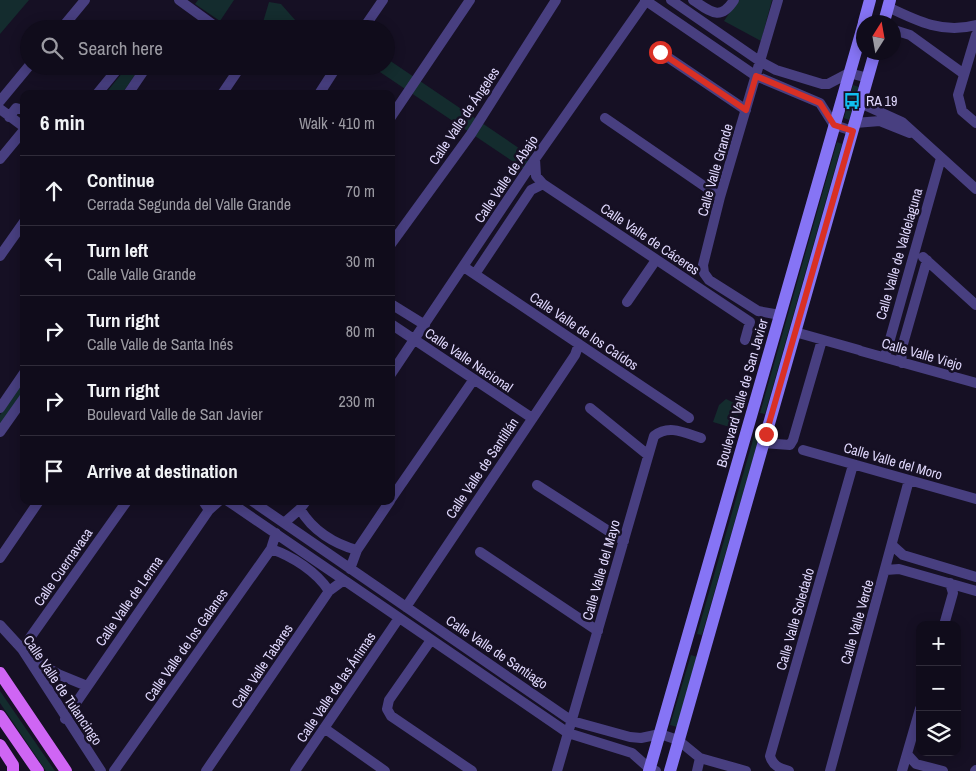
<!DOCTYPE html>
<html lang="en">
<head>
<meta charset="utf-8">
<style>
	body { margin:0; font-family:"Archivo Narrow",sans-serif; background:#191524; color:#f1f3f6 }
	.controls { position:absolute; right:15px; bottom:15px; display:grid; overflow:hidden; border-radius:10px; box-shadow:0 2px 12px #0003 }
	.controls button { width:45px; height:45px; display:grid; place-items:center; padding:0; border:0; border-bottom:1px solid #302c3a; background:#100c1b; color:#f1f3f6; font:25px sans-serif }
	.compass { position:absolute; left:856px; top:15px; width:45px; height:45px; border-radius:50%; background:#100c1b; box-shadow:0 2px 12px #0003; rotate:11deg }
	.stop { position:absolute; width:15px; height:15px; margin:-11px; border:4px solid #d93025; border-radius:50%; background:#fff }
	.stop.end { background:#d93025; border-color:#fff; box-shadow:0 1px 5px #0008 }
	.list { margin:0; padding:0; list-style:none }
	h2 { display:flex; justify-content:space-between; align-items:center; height:65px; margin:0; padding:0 20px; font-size:21px }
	h2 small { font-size:16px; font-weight:400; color:#9c9ba3 }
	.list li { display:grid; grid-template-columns:32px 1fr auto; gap:15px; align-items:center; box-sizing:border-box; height:70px; padding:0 20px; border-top:1px solid #302c3a }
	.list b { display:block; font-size:19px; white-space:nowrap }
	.list p { margin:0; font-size:16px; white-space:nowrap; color:#9c9ba3 }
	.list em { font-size:16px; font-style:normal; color:#9c9ba3 }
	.icon { flex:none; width:28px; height:28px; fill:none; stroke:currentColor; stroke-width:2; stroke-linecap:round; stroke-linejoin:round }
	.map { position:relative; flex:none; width:976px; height:771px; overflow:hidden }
	.search { position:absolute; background:#100c1b; box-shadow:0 2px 12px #0003; left:20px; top:20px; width:375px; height:55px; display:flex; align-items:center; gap:12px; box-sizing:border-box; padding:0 18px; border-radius:28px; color:#9c9ba3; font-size:19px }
	.panel { position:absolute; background:#100c1b; box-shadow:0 2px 12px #0003; left:20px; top:90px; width:375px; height:415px; border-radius:10px }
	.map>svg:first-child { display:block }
</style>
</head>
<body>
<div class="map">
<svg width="976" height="771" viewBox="0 0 976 771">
	<rect width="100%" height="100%" fill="#161024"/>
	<path fill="#142c2e" d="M 0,0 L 29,0 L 0,34 Z
		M 198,0 L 234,0 L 220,21 L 195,4 Z
		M 738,0 L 772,0 L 761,41 L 724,21 Z
		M 269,2 L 281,4 L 303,29 L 261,29 Z
		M 386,58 L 535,159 L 527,171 L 371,66 L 386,66 Z
		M 128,66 L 141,66 L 122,94 L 105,94 Z
		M 853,85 L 859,87 L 849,120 L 844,118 Z
		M 837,142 L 842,144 L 765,414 L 760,413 Z
		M 24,380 L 24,390 L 0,425 L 0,415 Z
		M 726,399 L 734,403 L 739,421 L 733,428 L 713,422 L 719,405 Z
		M 755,433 L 760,434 L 702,635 L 697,634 Z
		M 691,655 L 697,657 L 677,727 L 670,725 Z
		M 0,691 L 55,771 L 46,771 L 0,703 Z"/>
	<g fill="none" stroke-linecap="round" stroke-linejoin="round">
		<path stroke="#483f80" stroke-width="10" d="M 179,0 L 219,29
			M 645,0 L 756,76 L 820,103 L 834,125 L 853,131
			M 671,0 L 761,62 L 776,70 L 822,84 L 828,84 L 849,73 L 868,78
			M 693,0 C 710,11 720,22 734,0
			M 778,0 L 720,197 L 703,265 L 704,273 L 709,280 L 758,311 L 780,315
			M 888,7 C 917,21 943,34 976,25
			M 61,29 L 85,0
			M 363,29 L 383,0
			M 894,30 L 910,35 L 964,74
			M 976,35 L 958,95 L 962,111 L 976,123
			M 660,52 L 746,110
			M 97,94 L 120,66
			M 128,94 L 147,66
			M 222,94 L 241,66
			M 319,94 L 337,66
			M 0,101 L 29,66
			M 860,103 L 902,122 L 976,189
			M 0,109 L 24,127
			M 9,117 L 16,108 L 24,110
			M 391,117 L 470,0
			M 605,118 L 720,197
			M 855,123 L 880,121 L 910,133
			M 0,159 L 24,130
			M 535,159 L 536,176 L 543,184 L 750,322 L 745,340
			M 391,244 L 471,134 L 556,0
			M 0,256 L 24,222
			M 923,257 L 976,305
			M 464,267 L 689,418
			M 475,274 L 531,190 L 543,184
			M 627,302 L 656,260
			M 391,304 L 425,325
			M 391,324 L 532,418
			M 795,332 L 859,350
			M 861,351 L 976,383
			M 885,357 L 941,158
			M 902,363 L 901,351 L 927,260
			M 391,374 L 535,159 L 646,1
			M 0,408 L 24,373
			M 590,408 L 648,455
			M 0,432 L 24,398
			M 763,443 L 790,445 L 793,440 L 822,340
			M 803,450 L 976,499
			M 537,485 L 624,541
			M 391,499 L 474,379
			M 203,501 L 209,510
			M 228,501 L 568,733 L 632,753 L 650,769 L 656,771
			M 252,501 L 572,721 L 630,737 L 641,738 L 660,734 L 678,740 L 700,758 L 746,771
			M 300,509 C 312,530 334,544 357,550
			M 284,523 L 300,509 L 306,501
			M 893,546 L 903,555 L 976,577
			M 271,549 C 292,556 317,572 329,591
			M 480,552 L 598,631
			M 0,558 L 39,501
			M 350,569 L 357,550 L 390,501
			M 886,570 L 899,569 L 976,591
			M 406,607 L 575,355 L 579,344
			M 0,625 L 22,649 L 101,771
			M 944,625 L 953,593 L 950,583
			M 431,640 L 389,700 L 387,709 L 391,716 L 472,771
			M 22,649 L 127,501
			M 27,656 L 60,675 L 87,686
			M 65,719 L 209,510 L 219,501
			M 324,728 L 385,771
			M 907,754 L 916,764 L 943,771
			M 114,771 L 271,549 L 276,533
			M 206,771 L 329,591 L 344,580
			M 295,771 L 399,618
			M 557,771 L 654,436 C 669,424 685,433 701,438
			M 697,771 L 700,758
			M 789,771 C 779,768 773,766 770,756 L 853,465
			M 830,771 L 909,480
			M 902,771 L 920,709
			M 975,771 L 976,770"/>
		<path stroke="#8674f5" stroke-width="12" d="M 864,22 L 870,0
			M 884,22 L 890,0
			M 649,771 L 864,23
			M 670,771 L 875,52"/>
		<path stroke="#cf65f4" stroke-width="12" d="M 0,673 L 66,771
			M 0,716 L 38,771
			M 0,745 L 13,765 L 13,771"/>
	</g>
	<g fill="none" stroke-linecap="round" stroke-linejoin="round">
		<path stroke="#d93025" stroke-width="6" d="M 660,52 L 746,110 L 756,76 L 820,103 L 834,125 L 853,131 L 766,434"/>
	</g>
	<defs>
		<g id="bus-bare" transform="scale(1.35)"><path d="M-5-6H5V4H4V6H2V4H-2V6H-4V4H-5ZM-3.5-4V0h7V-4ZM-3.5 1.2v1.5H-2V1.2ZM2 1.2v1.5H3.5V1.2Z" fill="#11bfee" stroke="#161024" stroke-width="2.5" paint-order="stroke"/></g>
	</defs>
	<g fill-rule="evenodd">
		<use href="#bus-bare" x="852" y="101"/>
	</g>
	<g text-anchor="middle" stroke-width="5" stroke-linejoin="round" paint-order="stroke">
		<g font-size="14" fill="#dfd7fc" stroke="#161024" text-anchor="start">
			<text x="866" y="106">RA 19</text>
		</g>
		<g font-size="14" fill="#dfd7fc" stroke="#161024">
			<text transform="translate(464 116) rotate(-56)" y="5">Calle Valle de Ángeles</text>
			<text transform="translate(715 170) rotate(-74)" y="5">Calle Valle Grande</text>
			<text transform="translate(506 179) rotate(-56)" y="5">Calle Valle de Abajo</text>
			<text transform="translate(650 239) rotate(34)" y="5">Calle Valle de Cáceres</text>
			<text transform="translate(899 254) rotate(-74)" y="5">Calle Valle de Valdelaguna</text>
			<text transform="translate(584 331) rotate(34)" y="5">Calle Valle de los Caídos</text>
			<text transform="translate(922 354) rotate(16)" y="5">Calle Valle Viejo</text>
			<text transform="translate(469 360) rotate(34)" y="5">Calle Valle Nacional</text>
			<text transform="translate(742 393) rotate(-74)" y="5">Boulevard Valle de San Javier</text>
			<text transform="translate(893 461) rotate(16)" y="5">Calle Valle del Moro</text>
			<text transform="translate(482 468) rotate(-56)" y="5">Calle Valle de Santillán</text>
			<text transform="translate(63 567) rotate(-55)" y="5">Calle Cuernavaca</text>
			<text transform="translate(601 570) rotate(-74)" y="5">Calle Valle del Mayo</text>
			<text transform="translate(129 601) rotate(-55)" y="5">Calle Valle de Lerma</text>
			<text transform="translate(795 619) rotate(-74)" y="5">Calle Valle Soledado</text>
			<text transform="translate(857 622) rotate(-74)" y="5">Calle Valle Verde</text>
			<text transform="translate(186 645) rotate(-55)" y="5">Calle Valle de los Galanes</text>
			<text transform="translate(497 652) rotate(34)" y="5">Calle Valle de Santiago</text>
			<text transform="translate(262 666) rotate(-56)" y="5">Calle Valle Tabares</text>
			<text transform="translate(336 687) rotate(-56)" y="5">Calle Valle de las Ánimas</text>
			<text transform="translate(63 690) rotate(56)" y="5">Calle Valle de Tulancingo</text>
		</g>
	</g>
</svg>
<div class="controls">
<button>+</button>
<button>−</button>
<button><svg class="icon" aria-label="layers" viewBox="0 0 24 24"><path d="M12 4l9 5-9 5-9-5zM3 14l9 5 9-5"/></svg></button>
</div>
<svg class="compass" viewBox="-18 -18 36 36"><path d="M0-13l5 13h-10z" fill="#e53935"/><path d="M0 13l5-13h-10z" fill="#9c9ba3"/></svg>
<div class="stop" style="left:660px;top:52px"></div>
<div class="stop end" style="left:766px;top:434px"></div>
<div class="search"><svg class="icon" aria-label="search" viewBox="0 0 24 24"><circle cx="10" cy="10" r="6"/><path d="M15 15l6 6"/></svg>Search here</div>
<section class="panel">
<h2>6 min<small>Walk · 410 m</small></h2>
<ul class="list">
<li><svg class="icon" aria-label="ahead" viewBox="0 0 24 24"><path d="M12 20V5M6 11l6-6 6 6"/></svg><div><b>Continue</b><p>Cerrada Segunda del Valle Grande</p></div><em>70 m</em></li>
<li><svg class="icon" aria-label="left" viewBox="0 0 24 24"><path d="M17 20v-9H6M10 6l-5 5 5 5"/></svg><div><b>Turn left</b><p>Calle Valle Grande</p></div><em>30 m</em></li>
<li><svg class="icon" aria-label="right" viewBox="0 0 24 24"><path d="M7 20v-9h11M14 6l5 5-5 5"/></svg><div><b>Turn right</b><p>Calle Valle de Santa Inés</p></div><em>80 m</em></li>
<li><svg class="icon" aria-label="right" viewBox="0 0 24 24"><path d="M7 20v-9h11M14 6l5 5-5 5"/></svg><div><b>Turn right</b><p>Boulevard Valle de San Javier</p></div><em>230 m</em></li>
<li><svg class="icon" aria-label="arrive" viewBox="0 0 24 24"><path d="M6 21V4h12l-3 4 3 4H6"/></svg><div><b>Arrive at destination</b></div></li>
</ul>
</section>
</div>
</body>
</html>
